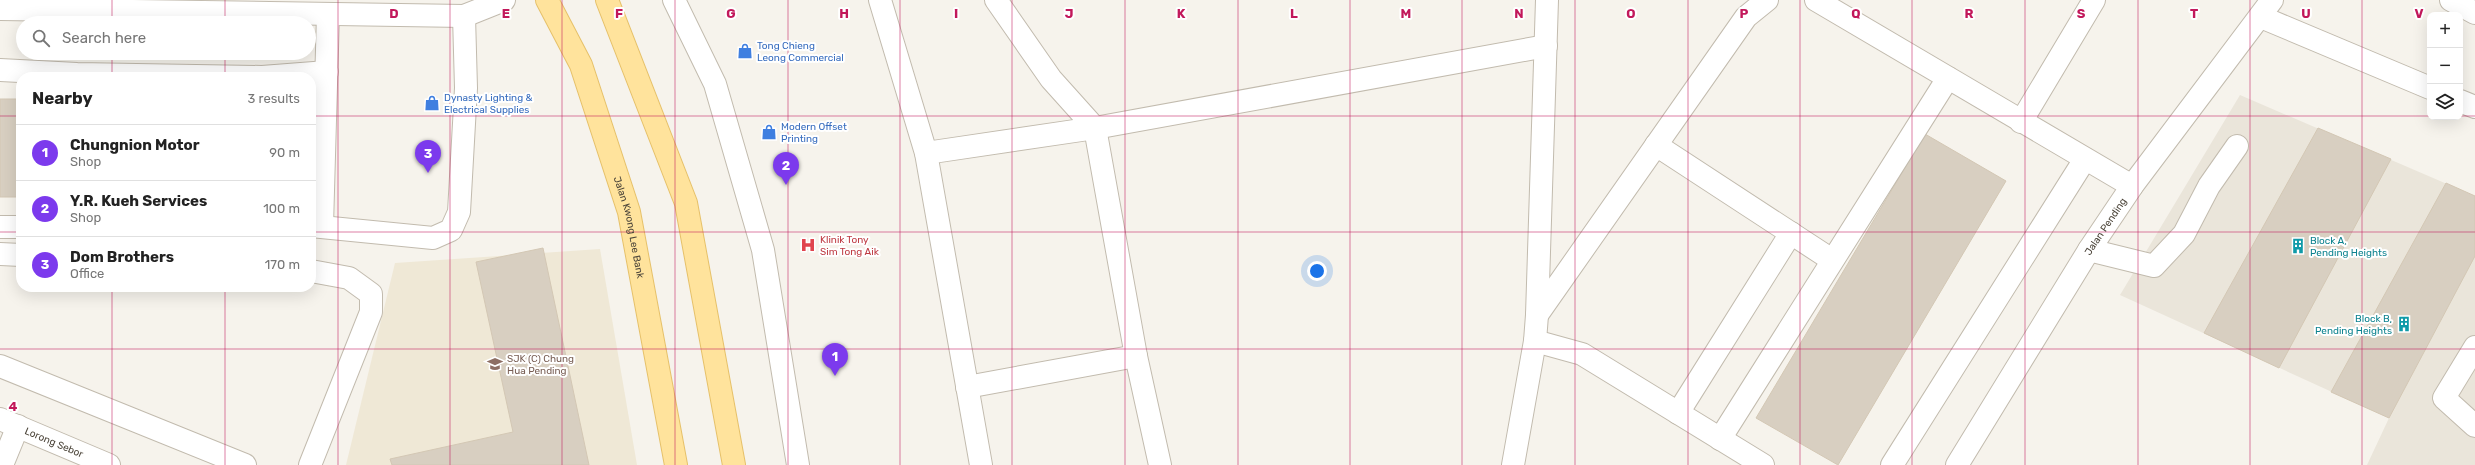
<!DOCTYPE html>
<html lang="en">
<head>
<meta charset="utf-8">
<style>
	body { margin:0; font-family:Rubik,sans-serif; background:#f2f2f2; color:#222 }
	.controls { position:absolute; right:12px; top:12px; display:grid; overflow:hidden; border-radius:8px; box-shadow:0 4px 16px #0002 }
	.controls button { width:36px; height:36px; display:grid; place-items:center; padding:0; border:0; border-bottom:1px solid #e0e0e0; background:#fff; color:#222; font:20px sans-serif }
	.you { position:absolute; left:1317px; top:271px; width:14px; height:14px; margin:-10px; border:3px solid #fff; border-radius:50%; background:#1a73e8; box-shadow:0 0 0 6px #1a73e833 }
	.badge { display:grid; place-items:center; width:26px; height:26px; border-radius:50%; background:#7c3aed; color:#fff; font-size:13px; font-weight:700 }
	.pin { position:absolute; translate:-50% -33px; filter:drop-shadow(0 1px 2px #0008) }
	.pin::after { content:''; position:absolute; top:21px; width:14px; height:12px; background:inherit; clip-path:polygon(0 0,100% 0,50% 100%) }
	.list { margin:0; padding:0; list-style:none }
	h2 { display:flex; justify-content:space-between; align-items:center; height:52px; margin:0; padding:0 16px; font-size:17px }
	h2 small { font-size:13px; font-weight:400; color:#767676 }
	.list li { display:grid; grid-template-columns:26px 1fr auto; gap:12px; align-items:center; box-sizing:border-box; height:56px; padding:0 16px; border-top:1px solid #e0e0e0 }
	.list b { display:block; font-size:15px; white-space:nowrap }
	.list p { margin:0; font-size:13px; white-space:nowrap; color:#767676 }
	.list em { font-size:13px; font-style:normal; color:#767676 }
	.icon { flex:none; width:22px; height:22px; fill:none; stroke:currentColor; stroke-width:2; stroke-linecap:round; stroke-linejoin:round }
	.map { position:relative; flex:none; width:2475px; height:465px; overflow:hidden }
	.search { position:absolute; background:#fff; box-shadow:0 4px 16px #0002; left:16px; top:16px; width:300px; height:44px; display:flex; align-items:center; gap:10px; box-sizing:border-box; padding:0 14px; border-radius:22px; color:#767676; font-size:15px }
	.panel { position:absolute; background:#fff; box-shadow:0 4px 16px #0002; left:16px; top:72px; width:300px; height:220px; border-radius:16px }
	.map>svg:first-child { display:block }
</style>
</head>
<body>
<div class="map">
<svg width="2475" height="465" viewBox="0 0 2475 465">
	<rect width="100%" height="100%" fill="#f6f3ec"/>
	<path fill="#eae5da" d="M 2240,95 L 2475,196 L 2475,465 L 2367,465 L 2389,418 L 2120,295 Z"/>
	<path fill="#efe8d6" d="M 600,249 L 637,465 L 346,465 L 395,263 Z"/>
	<path fill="#d8cfc1" stroke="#d3c7b4" d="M 0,99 L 21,99 L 21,197 L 0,197 Z
		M 2318,128 L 2391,159 L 2279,368 L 2204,333 Z
		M 1925,134 L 2006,181 L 1838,465 L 1756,418 Z
		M 2446,183 L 2475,196 L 2475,256 L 2389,418 L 2331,392 Z
		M 543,248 L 589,465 L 392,465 L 390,459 L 513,432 L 476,262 Z"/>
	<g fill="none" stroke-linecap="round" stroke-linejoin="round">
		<g stroke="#c2bbae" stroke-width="24">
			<g id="minor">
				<path d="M 674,0 L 715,84 L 763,250 L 798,465"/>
				<path d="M 880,0 L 926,153 L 981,465"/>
				<path d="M 996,0 L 1051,79 L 1095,128 L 1136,356 L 1160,465"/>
				<path d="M 1816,0 L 2132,186"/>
				<path d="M 2451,0 L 2475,13"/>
				<path d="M 0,9 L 464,16 L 504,0"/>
				<path d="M 2261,17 L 2430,88"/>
				<path d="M 0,70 L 77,74 L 262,77 L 327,72"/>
				<path d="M 2460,101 L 2475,107"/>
				<path d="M 2021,122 L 2094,0"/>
				<path d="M 1656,145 L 1832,260"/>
				<path d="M 926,153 L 1095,128 L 1546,46"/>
				<path d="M 311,226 L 433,238 L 451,230 L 459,212 L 466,88 L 464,16"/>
				<path d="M 322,226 L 328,14"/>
				<path d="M 0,227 L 21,227"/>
				<path d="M 2089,250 L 2154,266 L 2184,234 L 2209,186 L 2237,146"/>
				<path d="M 0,254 L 21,255"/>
				<path d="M 1537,315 L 1746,17 L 1767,0"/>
				<path d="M 1535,341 L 1582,354 L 1763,465"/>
				<path d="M 2475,347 L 2444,398 L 2475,426"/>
				<path d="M 0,366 L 245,465"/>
				<path d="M 967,387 L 1136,356"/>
				<path d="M 1678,413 L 1791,233"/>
				<path id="s1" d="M 0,419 L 109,465"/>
				<path d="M 1720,439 L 1948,78"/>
				<path d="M 2,465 L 18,426"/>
				<path d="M 310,465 L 371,312 L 371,294 L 349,278 L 311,271"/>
				<path d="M 1513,465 L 1535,341 L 1537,315 L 1547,0"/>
				<path d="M 1892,465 L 2085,159"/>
				<path id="s2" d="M 1957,465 L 2089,250 L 2132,186 L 2272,0"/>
			</g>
		</g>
		<g stroke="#e6c16a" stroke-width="24">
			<g id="major">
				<path id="s3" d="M 547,0 L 581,65 L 629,212 L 676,465"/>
				<path d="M 607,0 L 686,203 L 734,465"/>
			</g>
		</g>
		<use href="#minor" stroke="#fff" stroke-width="22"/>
		<use href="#major" stroke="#ffe39c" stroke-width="22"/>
	</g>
	<path fill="none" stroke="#c2185b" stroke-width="1" stroke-opacity="0.55" d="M 112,0 L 112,23M 225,0 L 225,23M 338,0 L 338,465M 450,0 L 450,465M 562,0 L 562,465M 675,0 L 675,465M 788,0 L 788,465M 900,0 L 900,465M 1012,0 L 1012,465M 1125,0 L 1125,465M 1238,0 L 1238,465M 1350,0 L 1350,465M 1462,0 L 1462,465M 1575,0 L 1575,465M 1688,0 L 1688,465M 1800,0 L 1800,465M 1912,0 L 1912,465M 2025,0 L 2025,465M 2138,0 L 2138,465M 2250,0 L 2250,465M 2362,0 L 2362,465M 112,53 L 112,77M 225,53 L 225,77M 0,116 L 21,116M 311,116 L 2430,116M 2460,116 L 2475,116M 0,232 L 21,232M 311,232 L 2475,232M 112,287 L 112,465M 225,287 L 225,465M 0,349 L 2475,349"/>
	<defs>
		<g id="shop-bare" transform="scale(1.2)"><path d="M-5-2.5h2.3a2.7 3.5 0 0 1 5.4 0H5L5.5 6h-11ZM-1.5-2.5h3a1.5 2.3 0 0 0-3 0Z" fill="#3f7fe0" stroke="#fff" stroke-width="2.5" paint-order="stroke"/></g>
		<g id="hospital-bare" transform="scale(1.2)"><path d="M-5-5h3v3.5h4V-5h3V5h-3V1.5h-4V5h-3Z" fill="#e0444e" stroke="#fff" stroke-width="2.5" paint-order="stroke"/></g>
		<g id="building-bare" transform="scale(1.2)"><path d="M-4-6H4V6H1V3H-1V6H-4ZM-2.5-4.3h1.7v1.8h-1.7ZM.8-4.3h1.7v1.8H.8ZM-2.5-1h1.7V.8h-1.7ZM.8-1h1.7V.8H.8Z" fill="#0f9aa8" stroke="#fff" stroke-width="2.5" paint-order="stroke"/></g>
		<g id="school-bare" transform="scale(1.2)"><path d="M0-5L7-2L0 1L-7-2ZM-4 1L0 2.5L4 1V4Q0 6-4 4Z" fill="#8d6e63" stroke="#fff" stroke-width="2.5" paint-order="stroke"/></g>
	</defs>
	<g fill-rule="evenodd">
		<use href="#shop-bare" x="745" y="51"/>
		<use href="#shop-bare" x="432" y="103"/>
		<use href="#shop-bare" x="769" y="132"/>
		<use href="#hospital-bare" x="808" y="245"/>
		<use href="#building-bare" x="2298" y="246"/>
		<use href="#building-bare" x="2404" y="324"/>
		<use href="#school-bare" x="495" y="364"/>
	</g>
	<g text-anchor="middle" stroke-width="4" stroke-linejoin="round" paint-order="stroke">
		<g font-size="10" fill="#366cbe" stroke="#fff" text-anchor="start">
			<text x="757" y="49">Tong Chieng<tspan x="757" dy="12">Leong Commercial</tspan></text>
			<text x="444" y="101">Dynasty Lighting &amp;<tspan x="444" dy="12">Electrical Supplies</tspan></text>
			<text x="781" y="130">Modern Offset<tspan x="781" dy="12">Printing</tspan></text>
		</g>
		<g font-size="10" fill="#4b4439" stroke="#fff">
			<text dy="4" stroke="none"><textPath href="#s2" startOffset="281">Jalan Pending</textPath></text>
			<text dy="4" stroke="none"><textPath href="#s3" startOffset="243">Jalan Kwong Lee Bank</textPath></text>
			<text dy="4" stroke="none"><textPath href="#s1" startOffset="59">Lorong Sebor</textPath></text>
		</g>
		<g font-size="10" fill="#be3a42" stroke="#fff" text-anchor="start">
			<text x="820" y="243">Klinik Tony<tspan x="820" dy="12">Sim Tong Aik</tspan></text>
		</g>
		<g font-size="10" fill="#0d838f" stroke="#fff" text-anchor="start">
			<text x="2310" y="244">Block A,<tspan x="2310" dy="12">Pending Heights</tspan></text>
			<text x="2392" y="322" text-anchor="end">Block B,<tspan x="2392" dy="12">Pending Heights</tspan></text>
		</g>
		<g font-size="10" fill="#785e54" stroke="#fff" text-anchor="start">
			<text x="507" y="362">SJK (C) Chung<tspan x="507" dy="12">Hua Pending</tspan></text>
		</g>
	</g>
	<g font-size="13" text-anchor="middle" font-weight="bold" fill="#c2185b" stroke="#fff" stroke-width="4" stroke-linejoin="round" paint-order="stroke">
		<text x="394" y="18">D</text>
		<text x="506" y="18">E</text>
		<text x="619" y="18">F</text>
		<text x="731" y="18">G</text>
		<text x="844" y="18">H</text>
		<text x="956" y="18">I</text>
		<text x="1069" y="18">J</text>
		<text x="1181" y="18">K</text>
		<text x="1294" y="18">L</text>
		<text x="1406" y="18">M</text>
		<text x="1519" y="18">N</text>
		<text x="1631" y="18">O</text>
		<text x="1744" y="18">P</text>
		<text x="1856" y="18">Q</text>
		<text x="1969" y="18">R</text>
		<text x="2081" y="18">S</text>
		<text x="2194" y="18">T</text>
		<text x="2306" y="18">U</text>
		<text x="2419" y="18">V</text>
		<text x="13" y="411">4</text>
	</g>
</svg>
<div class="controls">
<button>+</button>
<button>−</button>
<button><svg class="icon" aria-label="layers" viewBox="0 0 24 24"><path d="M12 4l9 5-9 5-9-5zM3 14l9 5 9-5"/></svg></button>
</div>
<div class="you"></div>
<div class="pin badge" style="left:835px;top:376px">1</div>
<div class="pin badge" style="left:786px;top:185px">2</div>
<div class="pin badge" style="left:428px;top:173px">3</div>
<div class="search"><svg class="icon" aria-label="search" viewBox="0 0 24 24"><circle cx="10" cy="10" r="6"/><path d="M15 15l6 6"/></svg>Search here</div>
<section class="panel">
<h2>Nearby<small>3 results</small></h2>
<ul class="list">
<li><span class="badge">1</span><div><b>Chungnion Motor</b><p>Shop</p></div><em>90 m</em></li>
<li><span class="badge">2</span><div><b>Y.R. Kueh Services</b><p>Shop</p></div><em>100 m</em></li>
<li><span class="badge">3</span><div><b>Dom Brothers</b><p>Office</p></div><em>170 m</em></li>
</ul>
</section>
</div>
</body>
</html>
